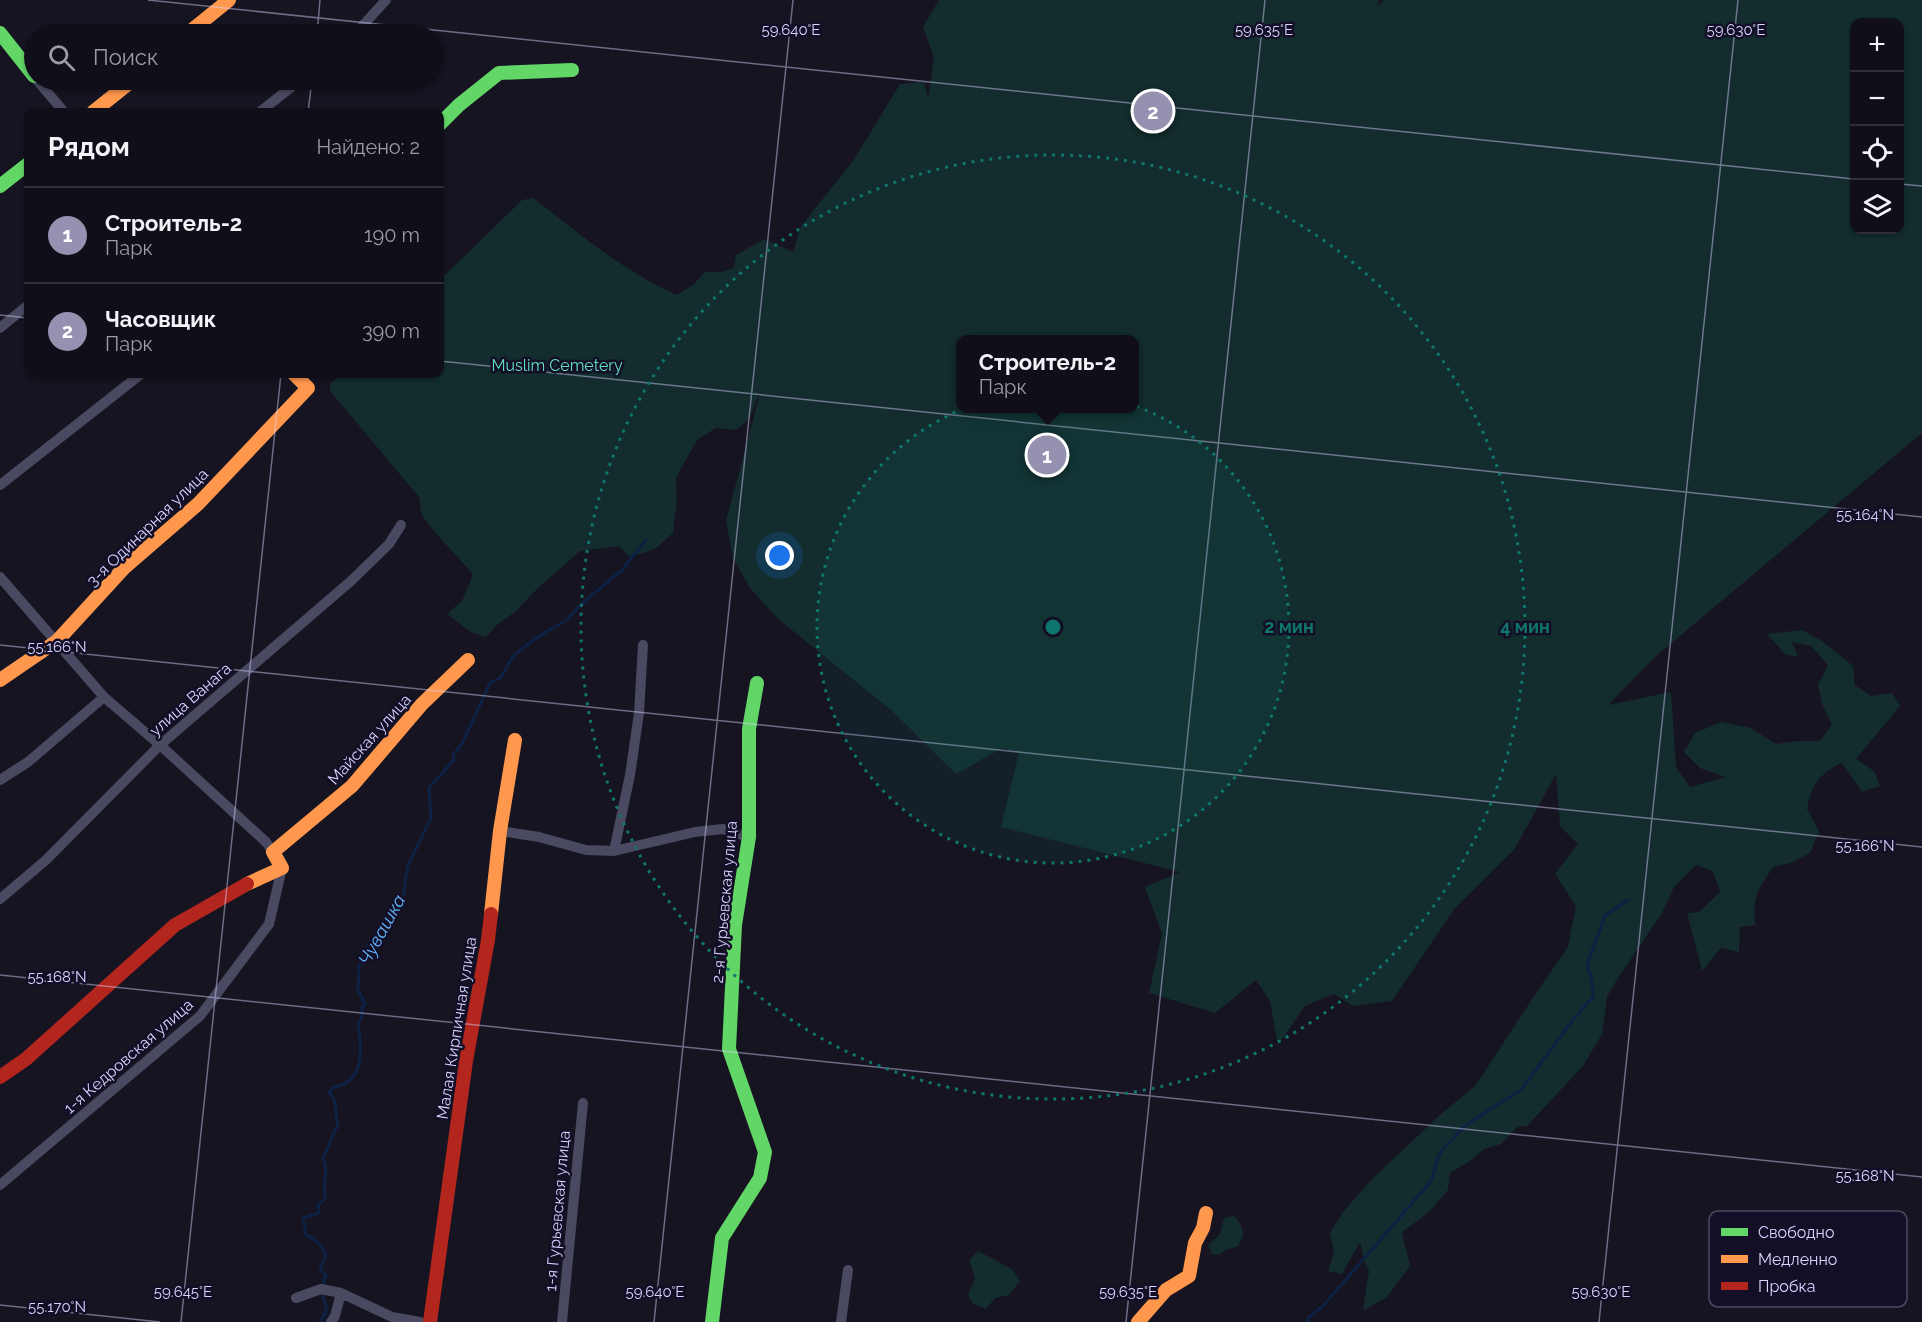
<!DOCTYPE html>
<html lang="ru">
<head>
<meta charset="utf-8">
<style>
	body { margin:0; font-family:Raleway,sans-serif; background:#1e1d26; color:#f1f3f6 }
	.controls { position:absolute; right:18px; top:18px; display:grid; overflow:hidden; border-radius:12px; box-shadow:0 2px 4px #0004 }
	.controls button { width:54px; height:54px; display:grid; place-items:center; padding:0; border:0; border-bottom:2px solid #302f38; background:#100f19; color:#f1f3f6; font:30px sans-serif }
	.you { position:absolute; left:780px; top:556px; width:21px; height:21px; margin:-15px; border:4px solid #fff; border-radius:50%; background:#1a73e8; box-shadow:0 0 0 9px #1a73e833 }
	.badge { display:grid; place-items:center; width:39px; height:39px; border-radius:50%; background:#9591b1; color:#fff; font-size:20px; font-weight:700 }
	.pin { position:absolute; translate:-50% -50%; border:3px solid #fff; box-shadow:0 2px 6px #0006 }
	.popup { position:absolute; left:956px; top:335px; width:183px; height:78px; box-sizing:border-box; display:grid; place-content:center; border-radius:12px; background:#100f19; filter:drop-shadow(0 2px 4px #0005); font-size:20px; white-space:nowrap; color:#9c9ca2 }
	.popup b { font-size:22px; color:#f1f3f6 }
	.popup::after { content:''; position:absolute; left:50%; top:100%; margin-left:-12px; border:12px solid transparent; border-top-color:#100f19 }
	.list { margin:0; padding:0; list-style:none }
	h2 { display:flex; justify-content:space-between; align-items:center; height:78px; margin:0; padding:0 24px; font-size:26px }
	h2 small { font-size:20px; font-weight:400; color:#9c9ca2 }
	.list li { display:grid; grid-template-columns:39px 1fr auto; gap:18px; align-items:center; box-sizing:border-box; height:96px; padding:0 24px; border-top:2px solid #302f38 }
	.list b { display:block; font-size:22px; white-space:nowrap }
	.list p { margin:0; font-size:20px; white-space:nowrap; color:#9c9ca2 }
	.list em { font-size:20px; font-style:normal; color:#9c9ca2 }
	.icon { flex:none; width:33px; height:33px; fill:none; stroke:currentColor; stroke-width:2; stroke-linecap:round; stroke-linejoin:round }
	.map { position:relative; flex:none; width:1922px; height:1322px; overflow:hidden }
	.search { position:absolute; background:#100f19; box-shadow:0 2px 4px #0004; left:24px; top:24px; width:420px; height:66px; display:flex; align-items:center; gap:15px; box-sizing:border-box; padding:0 21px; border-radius:33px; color:#9c9ca2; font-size:22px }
	.panel { position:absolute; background:#100f19; box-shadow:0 2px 4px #0004; left:24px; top:108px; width:420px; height:270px; border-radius:12px }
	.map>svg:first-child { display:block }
</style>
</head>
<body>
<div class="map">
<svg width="1922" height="1322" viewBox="0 0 1922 1322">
	<rect width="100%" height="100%" fill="#161421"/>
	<path fill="#132c2d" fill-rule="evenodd" d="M 939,0 L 1379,0 L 1377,6 L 1384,0 L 1922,0 L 1922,433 L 1656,656 L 1608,705 L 1671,692 L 1676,767 L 1690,787 L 1725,777 L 1700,768 L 1684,752 L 1695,733 L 1721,722 L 1751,728 L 1776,744 L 1798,741 L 1820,741 L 1832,725 L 1822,704 L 1818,685 L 1828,665 L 1811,646 L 1792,642 L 1798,657 L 1785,654 L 1767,634 L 1802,630 L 1822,641 L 1853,666 L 1855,685 L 1871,696 L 1892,693 L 1900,706 L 1856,759 L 1874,771 L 1880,786 L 1862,792 L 1842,763 C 1819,774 1812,784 1807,809 L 1819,831 L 1810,853 L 1791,863 L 1773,867 C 1757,891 1753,896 1755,925 L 1740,927 L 1739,952 L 1721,948 L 1702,971 L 1687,913 L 1699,912 L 1720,892 L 1713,871 L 1696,865 L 1674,887 L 1662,913 L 1618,978 L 1607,997 L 1602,1034 L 1583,1066 L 1527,1126 L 1517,1127 L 1501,1144 L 1484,1149 L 1470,1161 L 1450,1173 L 1448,1190 L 1428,1213 L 1402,1232 L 1410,1266 L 1387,1297 L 1363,1311 L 1369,1271 L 1364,1261 L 1360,1242 L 1342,1274 L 1328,1271 L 1334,1252 L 1330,1233 L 1343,1212 L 1373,1178 L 1440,1115 L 1476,1085 L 1536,993 L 1568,947 L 1576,906 L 1555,874 L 1578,844 L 1560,826 L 1556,774 L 1514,850 L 1455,908 L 1392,1001 L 1353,1006 L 1334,994 L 1305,1006 L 1278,1045 L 1270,1001 L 1256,980 L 1215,1013 L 1149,993 L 1162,934 L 1145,887 L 1180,872 L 1001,827 L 1019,753 L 1002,748 L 956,774 L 891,710 L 777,618 L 750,588 L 733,558 L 726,521 L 761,390 L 749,419 L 736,430 L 716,428 L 697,440 L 676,478 L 677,500 L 673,533 L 655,549 L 630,557 L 619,546 L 580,551 L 537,589 L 515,612 L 499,623 L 486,637 L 471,632 L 447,614 L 462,601 L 473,574 L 440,538 L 422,516 L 419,497 L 330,391 L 330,384 L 341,374 L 440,374 L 440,280 L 522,200 L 533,198 C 579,233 624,272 677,295 L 693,285 L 705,272 L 722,272 L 734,268 L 736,255 L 764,239 L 793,252 L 801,226 L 853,161 L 900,84 L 924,82 L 928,99 L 934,57 L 923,27 ZM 1854,22 L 1900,22 L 1900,230 L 1854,230 ZM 960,340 L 1134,340 L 1134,408 L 960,408 Z
		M 1234,1216 C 1244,1228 1246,1233 1238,1246 L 1226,1250 L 1219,1255 L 1212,1254 L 1208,1245 L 1220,1234 L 1224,1218 Z
		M 978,1251 L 1012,1269 L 1020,1281 L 1009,1295 L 995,1298 L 986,1309 L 973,1304 L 968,1295 L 975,1278 L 969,1260 Z"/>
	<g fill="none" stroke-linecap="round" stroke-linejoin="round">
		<path stroke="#0d2144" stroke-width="3" d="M 322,1286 L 326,1275 L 320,1269 L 326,1255 L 321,1245 L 306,1234 L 303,1218 L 319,1213 L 318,1204 L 324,1201 L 325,1193 L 324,1184 L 326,1171 L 323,1157 C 330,1147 331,1134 338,1126 C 334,1115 339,1101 329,1093 L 333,1087 C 365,1084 362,1048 358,1024 L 362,1017 L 362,1007 L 365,1004 L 358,990 L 359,967 L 363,954 L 389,911 L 403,896 L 408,865 L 431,818 L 429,787 C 439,779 444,769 454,761 L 453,755 L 462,744 L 490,683 L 500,678 L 514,655 L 539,636 L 567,620 L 580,605 L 622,570 L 646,540
			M 320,1322 L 327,1310 L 322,1292
			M 1308,1322 L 1309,1317 L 1323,1306 L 1432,1180 L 1437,1160 L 1442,1150 L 1467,1124 L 1521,1090 L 1572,1021 L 1593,997 L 1592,981 L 1587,965 L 1605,916 L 1628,900"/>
		<path stroke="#4a4962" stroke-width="10" d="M 355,34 L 386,0
			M 37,80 L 64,112
			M 260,112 L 300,80
			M 0,328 L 28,305
			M 0,485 L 141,374
			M 0,577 L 104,697 L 160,745 L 266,842 L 273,852
			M 0,780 L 28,762 L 104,697
			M 500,831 L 539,837 L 586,850 L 614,851 L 695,832 L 723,829 L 749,837
			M 614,851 L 630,775 L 639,713 L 643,645
			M 0,899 L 46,860 L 160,745 L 351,581 L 389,544 L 401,525
			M 0,1185 L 200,1016 L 269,924 L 282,868
			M 296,1298 L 321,1289 L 341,1293 L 392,1317 L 420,1322
			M 331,1322 L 335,1316 L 341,1293
			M 562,1322 L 583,1103
			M 841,1322 L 848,1270"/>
		<path stroke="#63d668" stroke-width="14" d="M 0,33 L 34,76
			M 440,124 L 459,105 L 499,73 L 572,70
			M 0,186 L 28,164
			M 712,1322 L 722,1238 L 760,1178 L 765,1152 L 729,1049 L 735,925 L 749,837 L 749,729 L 757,683"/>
		<path stroke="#ff974d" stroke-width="14" d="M 187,34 L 229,0
			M 93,112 L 133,80
			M 0,680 L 57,641 L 124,568 L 198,504 L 308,388 L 294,374
			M 247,884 L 282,868 L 273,852 L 352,786 L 422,704 L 468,660
			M 491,914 L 500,831 L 515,740
			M 1138,1322 L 1166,1290 L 1189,1276 L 1195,1243 L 1203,1228 L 1206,1213"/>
		<path stroke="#b3261e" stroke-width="14" d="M 0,1077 L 26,1059 L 175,925 L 247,884
			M 430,1322 L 466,1061 L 488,940 L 491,914"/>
	</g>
	<path fill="none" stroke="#d9d4ff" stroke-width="1.5" stroke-opacity="0.45" d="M 148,0 L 1854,179M 317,34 L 320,0M 308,112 L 312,80M 1900,184 L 1922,186M 0,315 L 28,318M 440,361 L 1922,517M 0,645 L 1922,847M 0,975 L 1922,1177M 0,1305 L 160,1322M 181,1322 L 281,374M 654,1322 L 793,0M 1126,1322 L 1265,0M 1599,1322 L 1738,0"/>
	<circle cx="1053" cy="627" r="236" fill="#0f766e" fill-opacity=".12"/>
	<g fill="none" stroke="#0f766e" stroke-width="3" stroke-dasharray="3 6">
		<circle cx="1053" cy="627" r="236"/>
		<circle cx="1053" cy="627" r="472"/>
	</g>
	<g text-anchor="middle" stroke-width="5" stroke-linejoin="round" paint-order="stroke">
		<g font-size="16" fill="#5fe0c0" stroke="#130f26">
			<text x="557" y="371">Muslim Cemetery</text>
		</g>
		<g font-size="16" fill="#d9d4ff" stroke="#130f26">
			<text transform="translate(147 527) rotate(-44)" y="6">3-я Одинарная улица</text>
			<text transform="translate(190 699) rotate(-41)" y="6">улица Ванага</text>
			<text transform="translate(369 739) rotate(-48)" y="6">Майская улица</text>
			<text transform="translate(724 902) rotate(-85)" y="6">2-я Гурьевская улица</text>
			<text transform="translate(456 1028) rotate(-81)" y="6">Малая Кирпичная улица</text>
			<text transform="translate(128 1056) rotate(-41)" y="6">1-я Кедровская улица</text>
			<text transform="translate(557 1211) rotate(-85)" y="6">1-я Гурьевская улица</text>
		</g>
		<g font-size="18" font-style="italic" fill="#62b6ff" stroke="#130f26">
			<text transform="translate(382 930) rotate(-61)" y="6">Чувашка</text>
		</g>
	</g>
	<rect x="1709" y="1211" width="198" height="96" rx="9" fill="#130f26" stroke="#4e4a67" stroke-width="1.5"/>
	<rect x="1721" y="1228" width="27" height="8" fill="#63d668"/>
	<rect x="1721" y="1255" width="27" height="8" fill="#ff974d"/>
	<rect x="1721" y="1282" width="27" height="8" fill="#b3261e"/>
	<g font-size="16" fill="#d9d4ff">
		<text x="1758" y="1238">Свободно</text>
		<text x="1758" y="1265">Медленно</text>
		<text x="1758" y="1292">Пробка</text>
	</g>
	<g font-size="15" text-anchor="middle" fill="#d9d4ff" stroke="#130f26" stroke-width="5" stroke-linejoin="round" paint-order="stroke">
		<text x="791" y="35">59.640°E</text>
		<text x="1264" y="35">59.635°E</text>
		<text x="1736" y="35">59.630°E</text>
		<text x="1865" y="520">55.164°N</text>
		<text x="57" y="652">55.166°N</text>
		<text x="1865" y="851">55.166°N</text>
		<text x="57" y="982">55.168°N</text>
		<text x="1865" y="1181">55.168°N</text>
		<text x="183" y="1297">59.645°E</text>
		<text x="655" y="1297">59.640°E</text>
		<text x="1128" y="1297">59.635°E</text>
		<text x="1601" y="1297">59.630°E</text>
		<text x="57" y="1312">55.170°N</text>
	</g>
	<circle cx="1053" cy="627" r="9" fill="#0f766e" stroke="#130f26" stroke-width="3"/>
	<g font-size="18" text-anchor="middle" font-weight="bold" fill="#0f766e" stroke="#130f26" stroke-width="5" stroke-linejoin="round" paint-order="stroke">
		<text x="1289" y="633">2 мин</text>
		<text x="1525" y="633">4 мин</text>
	</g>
</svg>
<div class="controls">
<button>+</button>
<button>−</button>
<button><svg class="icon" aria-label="locate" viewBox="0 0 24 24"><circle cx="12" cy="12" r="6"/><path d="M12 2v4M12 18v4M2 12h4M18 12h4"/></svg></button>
<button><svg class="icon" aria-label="layers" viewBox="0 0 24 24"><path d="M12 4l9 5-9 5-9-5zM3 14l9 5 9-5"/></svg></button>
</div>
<div class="you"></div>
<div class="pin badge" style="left:1047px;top:455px">1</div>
<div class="popup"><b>Строитель-2</b>Парк</div>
<div class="pin badge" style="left:1153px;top:111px">2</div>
<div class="search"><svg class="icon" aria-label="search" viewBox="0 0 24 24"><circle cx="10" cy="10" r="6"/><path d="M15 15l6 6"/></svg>Поиск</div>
<section class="panel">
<h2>Рядом<small>Найдено: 2</small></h2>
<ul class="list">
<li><span class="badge">1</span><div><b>Строитель-2</b><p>Парк</p></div><em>190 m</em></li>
<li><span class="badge">2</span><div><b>Часовщик</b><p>Парк</p></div><em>390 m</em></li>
</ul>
</section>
</div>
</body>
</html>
